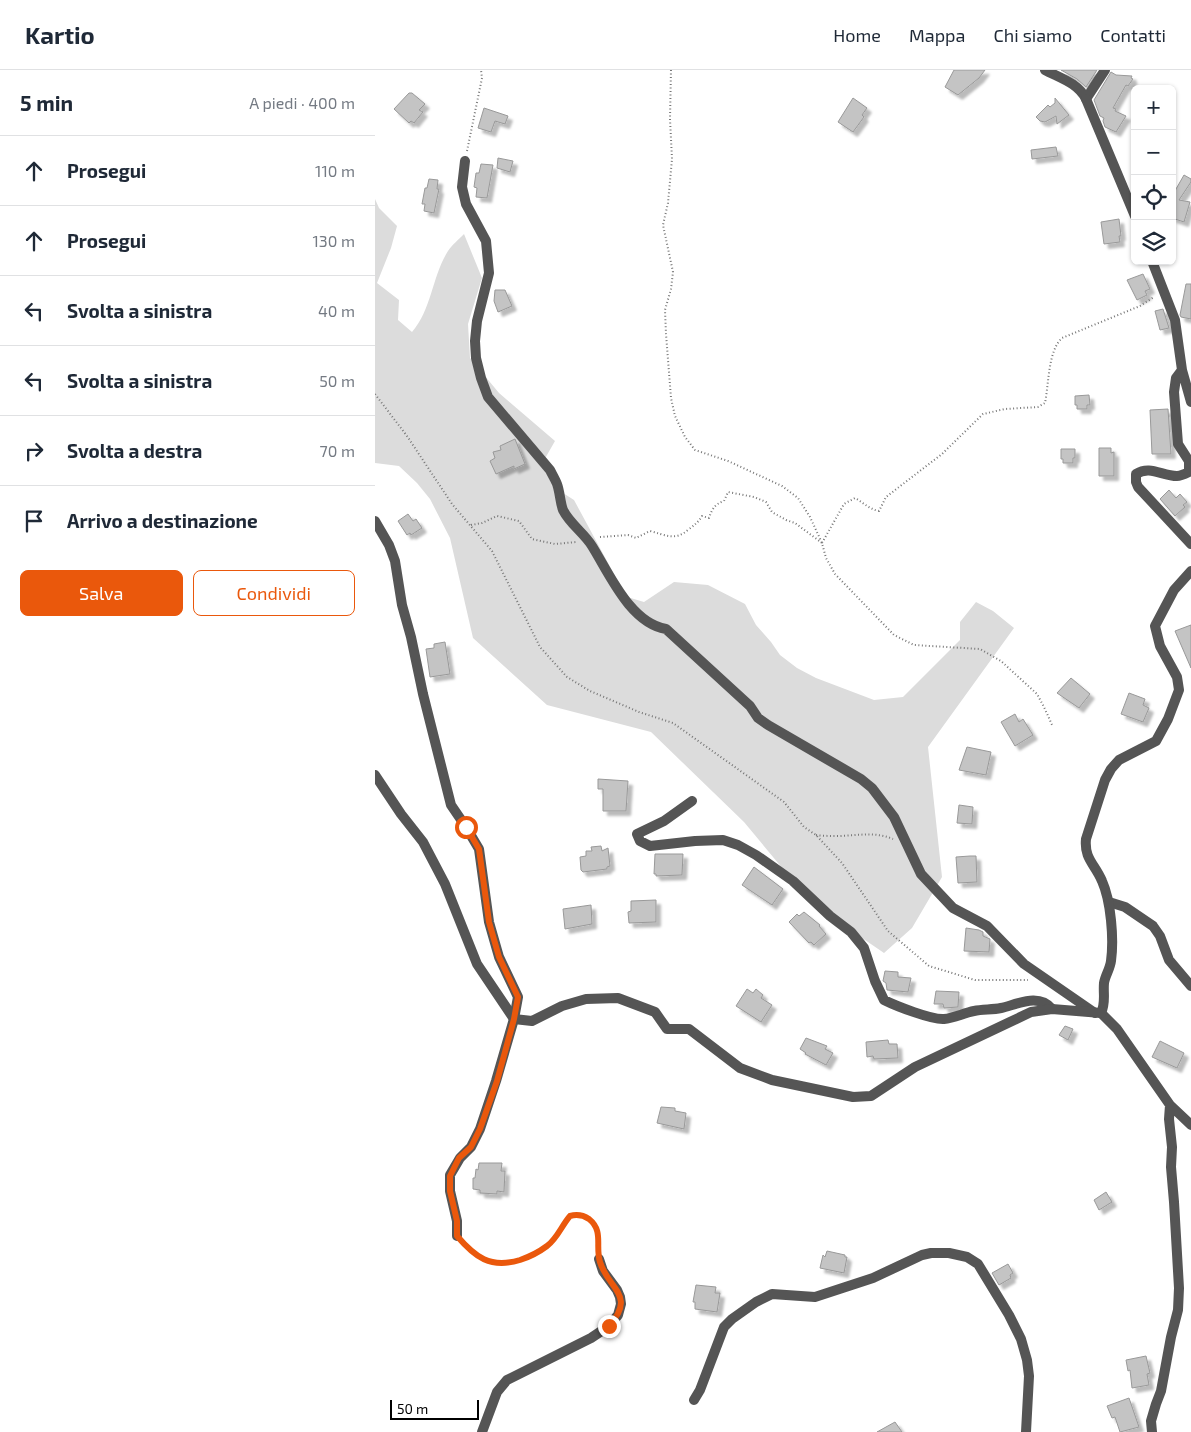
<!DOCTYPE html>
<html lang="it">
<head>
<meta charset="utf-8">
<style>
	body { margin:0; font-family:"Exo 2",sans-serif; background:#f6f6f7; color:#1f2937 }
	.controls { position:absolute; right:15px; top:15px; display:grid; overflow:hidden; border-radius:8px; box-shadow:0 1px 4px #0004 }
	.controls button { width:45px; height:45px; display:grid; place-items:center; padding:0; border:0; border-bottom:1px solid #e0e1e3; background:#fff; color:#1f2937; font:25px sans-serif }
	.scale { position:absolute; left:15px; bottom:12px; width:89px; box-sizing:border-box; padding-left:5px; border:2px solid #000; border-top:0; font-size:14px; line-height:18px; white-space:nowrap; color:#000; -webkit-text-stroke:4px #fff; paint-order:stroke }
	.stop { position:absolute; width:15px; height:15px; margin:-11px; border:4px solid #ea580c; border-radius:50%; background:#fff }
	.stop.end { background:#ea580c; border-color:#fff; box-shadow:0 1px 5px #0008 }
	.list { margin:0; padding:0; list-style:none }
	h2 { display:flex; justify-content:space-between; align-items:center; height:65px; margin:0; padding:0 20px; font-size:21px }
	h2 small { font-size:16px; font-weight:400; color:#747a83 }
	.list li { display:grid; grid-template-columns:32px 1fr auto; gap:15px; align-items:center; box-sizing:border-box; height:70px; padding:0 20px; border-top:1px solid #e0e1e3 }
	.list b { display:block; font-size:19px; white-space:nowrap }
	.list em { font-size:16px; font-style:normal; color:#747a83 }
	.actions { display:flex; gap:10px; padding:15px 20px }
	.actions a { flex:1; padding:11px 0; border:1px solid #ea580c; border-radius:8px; text-align:center; font-size:18px; color:#ea580c }
	.actions .main { background:#ea580c; color:#fff }
	.icon { flex:none; width:28px; height:28px; fill:none; stroke:currentColor; stroke-width:2; stroke-linecap:round; stroke-linejoin:round }
	.map { position:relative; flex:none; width:816px; height:1362px; overflow:hidden }
	header { display:flex; align-items:center; gap:30px; box-sizing:border-box; height:70px; padding:0 25px; background:#fff; border-bottom:1px solid #e0e1e3 }
	header strong { font-size:24px }
	nav { display:flex; gap:28px; margin-inline-start:auto; font-size:18px }
	main { display:flex }
	aside { flex:1; background:#fff }
	.map>svg:first-child { display:block }
</style>
</head>
<body>
<header>
<strong>Kartio</strong>
<nav><a>Home</a><a>Mappa</a><a>Chi siamo</a><a>Contatti</a></nav>
</header>
<main>
<aside>
<h2>5 min<small>A piedi · 400 m</small></h2>
<ul class="list">
<li><svg class="icon" aria-label="ahead" viewBox="0 0 24 24"><path d="M12 20V5M6 11l6-6 6 6"/></svg><div><b>Prosegui</b></div><em>110 m</em></li>
<li><svg class="icon" aria-label="ahead" viewBox="0 0 24 24"><path d="M12 20V5M6 11l6-6 6 6"/></svg><div><b>Prosegui</b></div><em>130 m</em></li>
<li><svg class="icon" aria-label="left" viewBox="0 0 24 24"><path d="M17 20v-9H6M10 6l-5 5 5 5"/></svg><div><b>Svolta a sinistra</b></div><em>40 m</em></li>
<li><svg class="icon" aria-label="left" viewBox="0 0 24 24"><path d="M17 20v-9H6M10 6l-5 5 5 5"/></svg><div><b>Svolta a sinistra</b></div><em>50 m</em></li>
<li><svg class="icon" aria-label="right" viewBox="0 0 24 24"><path d="M7 20v-9h11M14 6l5 5-5 5"/></svg><div><b>Svolta a destra</b></div><em>70 m</em></li>
<li><svg class="icon" aria-label="arrive" viewBox="0 0 24 24"><path d="M6 21V4h12l-3 4 3 4H6"/></svg><div><b>Arrivo a destinazione</b></div></li>
</ul>
<div class="actions"><a class="main">Salva</a><a>Condividi</a></div>
</aside>
<div class="map">
<svg width="816" height="1362" viewBox="0 0 816 1362">
	<defs>
		<filter id="shadow"><feDropShadow dx="4.5" dy="4.5" stdDeviation="1" flood-color="#0004"/></filter>
	</defs>
	<rect width="100%" height="100%" fill="#fff"/>
	<path fill="#dcdcdc" d="M 0,129 L 4,138 L 22,156 L 16,178 L 2,213 L 24,230 L 23,250 L 37,262 C 57,239 57,206 73,181 C 77,175 84,169 89,164 L 107,208 L 93,254 L 95,288 L 124,323 L 180,371 L 168,392 L 177,416 L 199,430 L 239,504 L 249,526 L 269,532 L 299,512 L 333,515 L 370,534 L 381,555 L 396,572 L 405,585 L 422,598 L 441,608 L 499,630 L 528,627 L 585,570 L 585,552 L 601,532 L 618,541 L 639,558 L 553,677 L 567,807 L 537,858 L 509,883 L 455,846 L 418,811 L 369,752 L 276,662 L 172,635 L 98,568 L 75,468 L 55,429 L 42,413 L 24,396 L 0,393 Z"/>
	<path fill="#c4c4c4" stroke="#999" filter="url(#shadow)" d="M 579,0 L 610,0 L 604,8 L 583,25 L 570,17 Z
		M 686,0 L 722,0 L 711,17 L 702,9 Z
		M 736,2 L 741,5 L 757,6 L 756,8 L 758,9 L 753,16 L 751,15 L 738,38 L 741,39 L 740,41 L 751,46 L 741,62 L 730,57 L 728,51 L 729,48 L 725,46 L 719,30 Z
		M 34,23 L 37,23 L 50,34 L 44,40 L 48,42 L 39,53 L 36,51 L 34,53 L 19,39 Z
		M 478,28 L 492,38 L 487,45 L 489,47 L 478,62 L 463,52 Z
		M 680,28 L 694,45 L 682,54 L 681,46 L 670,52 L 665,51 L 661,47 L 673,35 L 675,37 L 680,33 Z
		M 109,38 L 133,46 L 130,54 L 120,51 L 116,62 L 103,58 Z
		M 681,77 L 683,86 L 657,89 L 656,80 Z
		M 123,88 L 138,91 L 135,102 L 122,98 Z
		M 106,94 L 118,95 L 112,128 L 101,127 L 102,118 L 99,117 L 101,103 L 104,103 Z
		M 809,105 L 816,109 L 816,112 L 804,130 L 815,132 L 809,152 L 797,148 L 797,126 Z
		M 54,109 L 63,110 L 62,119 L 64,119 L 59,143 L 49,141 L 50,134 L 47,134 L 50,118 L 52,118 Z
		M 744,149 L 746,166 L 744,166 L 745,172 L 729,174 L 726,152 Z
		M 768,204 L 775,219 L 770,221 L 772,225 L 762,230 L 752,210 Z
		M 811,214 L 816,214 L 816,249 L 806,247 L 805,245 Z
		M 120,220 L 130,220 L 137,236 L 123,242 L 119,231 Z
		M 788,239 L 794,258 L 785,260 L 780,241 Z
		M 714,325 L 715,335 L 712,335 L 712,339 L 702,339 L 702,335 L 700,335 L 700,326 Z
		M 793,339 L 796,384 L 777,384 L 775,340 Z
		M 140,369 L 150,394 L 139,399 L 139,396 L 121,404 L 115,391 L 120,388 L 118,382 L 126,380 L 125,376 Z
		M 724,378 L 736,378 L 736,383 L 739,382 L 739,406 L 724,406 Z
		M 686,379 L 700,379 L 700,388 L 698,388 L 698,393 L 688,393 L 688,389 L 686,389 Z
		M 794,420 L 801,428 L 805,424 L 812,432 L 808,435 L 810,437 L 800,446 L 785,429 Z
		M 33,444 L 38,451 L 41,449 L 47,458 L 36,465 L 35,463 L 32,465 L 23,451 Z
		M 816,555 L 816,598 L 800,561 Z
		M 70,572 L 75,604 L 55,607 L 51,579 L 59,578 L 59,574 Z
		M 696,608 L 715,624 L 704,638 L 682,623 Z
		M 754,623 L 770,629 L 768,635 L 774,638 L 768,652 L 746,644 Z
		M 640,644 L 644,652 L 648,649 L 658,665 L 640,676 L 626,652 Z
		M 592,677 L 616,682 L 611,705 L 584,700 Z
		M 223,709 L 253,711 L 251,741 L 228,741 L 228,719 L 223,719 Z
		M 584,735 L 598,737 L 597,754 L 582,753 Z
		M 226,776 L 227,781 L 233,778 L 235,796 L 232,797 L 232,799 L 208,802 L 206,800 L 205,787 L 211,786 L 211,781 L 217,781 L 216,777 Z
		M 280,784 L 308,784 L 307,805 L 281,806 L 281,804 L 279,804 Z
		M 595,786 L 601,786 L 602,812 L 583,813 L 581,787 Z
		M 379,797 L 408,819 L 397,835 L 367,815 Z
		M 281,830 L 281,852 L 254,853 L 253,842 L 256,841 L 256,831 Z
		M 216,835 L 217,854 L 190,859 L 188,839 Z
		M 429,842 L 445,855 L 444,856 L 451,864 L 439,875 L 436,872 L 434,873 L 414,852 L 422,844 L 424,846 Z
		M 591,858 L 604,860 L 608,862 L 608,866 L 615,869 L 614,882 L 589,881 Z
		M 510,901 L 523,902 L 523,907 L 536,908 L 533,922 L 512,920 L 511,913 L 508,911 Z
		M 372,919 L 378,923 L 381,919 L 388,925 L 386,928 L 397,935 L 386,952 L 361,936 Z
		M 561,921 L 584,922 L 583,937 L 569,938 L 568,934 L 559,934 Z
		M 690,956 L 698,959 L 693,970 L 684,965 Z
		M 431,968 L 452,976 L 450,979 L 458,983 L 451,995 L 430,984 L 431,983 L 425,979 Z
		M 513,970 L 514,974 L 522,974 L 523,988 L 499,989 L 498,986 L 492,987 L 491,972 Z
		M 785,971 L 809,983 L 802,998 L 777,987 Z
		M 286,1037 L 300,1038 L 300,1041 L 311,1043 L 309,1059 L 282,1053 Z
		M 104,1093 L 127,1093 L 126,1101 L 130,1101 L 129,1122 L 122,1121 L 122,1124 L 105,1123 L 105,1120 L 98,1119 L 98,1108 L 100,1108 L 101,1099 L 103,1100 Z
		M 731,1122 L 737,1132 L 724,1140 L 719,1130 Z
		M 452,1181 L 470,1185 L 470,1187 L 472,1187 L 469,1203 L 445,1198 L 448,1185 L 450,1187 Z
		M 633,1194 L 638,1203 L 635,1205 L 636,1208 L 624,1215 L 617,1203 Z
		M 321,1215 L 341,1217 L 340,1223 L 345,1223 L 342,1242 L 320,1239 L 320,1232 L 318,1232 Z
		M 771,1286 L 775,1303 L 772,1304 L 774,1315 L 757,1318 L 755,1300 L 753,1301 L 751,1290 Z
		M 754,1328 L 764,1357 L 745,1362 L 740,1347 L 737,1348 L 732,1336 Z
		M 520,1352 L 527,1362 L 502,1362 Z"/>
	<g fill="none" stroke-linecap="round" stroke-linejoin="round">
		<path stroke="#777" stroke-width="2" stroke-dasharray="1 2.5" stroke-linecap="butt" d="M 296,0 L 295,49 L 297,89 L 293,133 L 288,155 L 298,202 L 296,219 L 290,240 L 291,264 L 296,328 L 300,346 L 310,367 L 320,380 L 353,391 L 407,416 L 423,428 L 435,447 L 447,473 L 451,488 L 460,504 L 519,565 L 539,575 L 605,579 L 626,591 L 662,624 L 669,637 L 678,657
			M 92,81 L 107,8 L 106,0
			M 0,324 L 32,366 L 77,434 L 117,481 L 165,577 L 192,607 L 215,621 L 264,642 L 298,653 L 409,732 L 429,757 L 441,765 L 467,793 L 513,861 L 554,896 L 600,910 L 653,910
			M 96,455 L 107,453 L 122,446 L 144,451 L 157,469 L 180,474 L 201,472
			M 225,467 L 253,465 L 261,468 L 275,461 C 290,465 300,471 313,460 C 319,455 323,453 327,446 L 334,448 C 337,439 340,434 349,431 L 353,422 L 379,427 L 391,432 L 397,442 L 411,450 L 420,453 L 447,473
			M 447,473 L 469,434 L 480,428 C 489,433 494,439 504,441 L 511,427 L 567,384 L 608,344 L 630,339 L 663,337 L 670,333 C 674,313 673,281 687,268 L 765,236 L 779,227
			M 441,765 C 448,766 455,766 462,766 C 481,766 499,761 518,769
			M 88,1173 C 112,1200 144,1198 172,1177 C 181,1169 187,1155 195,1146 C 218,1141 224,1160 224,1179"/>
		<path stroke="#555" stroke-width="10" d="M 670,0 C 685,8 703,13 711,29
			M 711,29 L 730,0
			M 90,91 L 87,117 L 91,134 L 111,171 L 114,203 L 102,251 L 100,271 L 101,288 L 106,308 L 113,327 L 175,400 C 177,404 180,409 182,414 C 185,422 185,432 188,440 C 195,454 209,463 217,476 C 234,503 255,553 291,559 L 375,636 L 383,648 L 393,655 L 486,709 L 497,718 L 519,747 L 546,804 L 578,838 L 612,856 L 649,894 L 720,943
			M 0,451 L 14,475 L 20,491 L 27,535 L 36,567 L 48,624 L 76,735 L 91,757 L 104,779 L 114,852 L 124,887 L 143,927 L 139,949 L 121,1011 L 105,1059 L 96,1077 L 85,1088 L 75,1105 L 75,1121 L 82,1151 L 82,1166
			M 317,731 L 289,751 L 262,764 L 265,771 L 275,776 L 320,771 L 348,770 L 363,775 L 381,785 L 418,811 L 455,846 L 476,862 L 489,878 L 500,911 L 509,930 C 521,936 557,950 569,949 C 579,948 589,943 599,941 C 608,939 617,940 626,938 C 643,934 664,923 677,939
			M 734,832 L 750,837 L 778,856 L 785,866 L 794,890 L 816,916
			M 726,943 L 742,959 L 795,1035 L 816,1055
			M 319,1330 L 325,1320 L 349,1257 L 357,1249 L 381,1232 L 397,1224 L 440,1227 L 498,1208 L 547,1185 L 556,1183 L 574,1183 L 592,1187 L 603,1194 L 634,1245 L 646,1269 L 652,1290 L 654,1306 L 651,1362
			M 107,1362 L 122,1322 L 132,1310 L 216,1268 L 234,1256 L 243,1245 L 246,1234 L 245,1227 L 242,1220 L 228,1201 L 224,1189
			M 777,1362 L 776,1351 L 781,1334 L 786,1321 L 796,1267 L 803,1240 L 804,1218 L 799,1132 L 796,1097 L 797,1077 L 794,1049 L 795,1035"/>
		<path stroke="#555" stroke-width="10" d="M 711,29 L 760,146
			M 777,191 L 800,250 L 807,300 L 816,332
			M 807,300 L 801,308 L 799,322 L 803,374 L 814,391 L 814,402 C 810,404 806,406 802,406 C 787,406 775,395 761,404 L 761,412 L 763,417 L 816,474
			M 0,705 L 26,744 L 48,772 L 70,814 L 102,894 L 139,949 L 157,951 L 187,936 L 211,929 L 243,928 L 280,942 L 292,959 L 314,959 L 365,998 L 397,1010 L 478,1027 L 496,1026 L 540,997 L 656,942 L 677,939 L 726,943 C 731,933 728,924 729,913 C 730,906 735,899 736,891 C 739,869 736,831 727,811 C 720,794 709,789 711,769 L 730,710 L 736,699 L 744,690 L 781,671 L 793,649 L 804,620 L 802,607 L 785,576 L 780,556 L 799,520 L 816,501"/>
	</g>
	<g fill="none" stroke-linecap="round" stroke-linejoin="round">
		<path stroke="#ea580c" stroke-width="6" d="M 91,757 L 104,779 L 114,852 L 124,887 L 143,927 L 139,949 L 122,1011 L 105,1059 L 96,1077 L 84,1088 L 75,1106 L 75,1121 L 82,1151 L 82,1166 C 100,1187 115,1199 145,1190 C 154,1187 164,1182 172,1176 C 182,1169 187,1155 195,1146 C 202,1144 208,1145 214,1149 C 229,1161 220,1176 225,1192 C 233,1219 262,1225 234,1256"/>
	</g>
</svg>
<div class="controls">
<button>+</button>
<button>−</button>
<button><svg class="icon" aria-label="locate" viewBox="0 0 24 24"><circle cx="12" cy="12" r="6"/><path d="M12 2v4M12 18v4M2 12h4M18 12h4"/></svg></button>
<button><svg class="icon" aria-label="layers" viewBox="0 0 24 24"><path d="M12 4l9 5-9 5-9-5zM3 14l9 5 9-5"/></svg></button>
</div>
<div class="scale">50 m</div>
<div class="stop" style="left:91px;top:757px"></div>
<div class="stop end" style="left:234px;top:1256px"></div>
</div>
</main>
</body>
</html>
